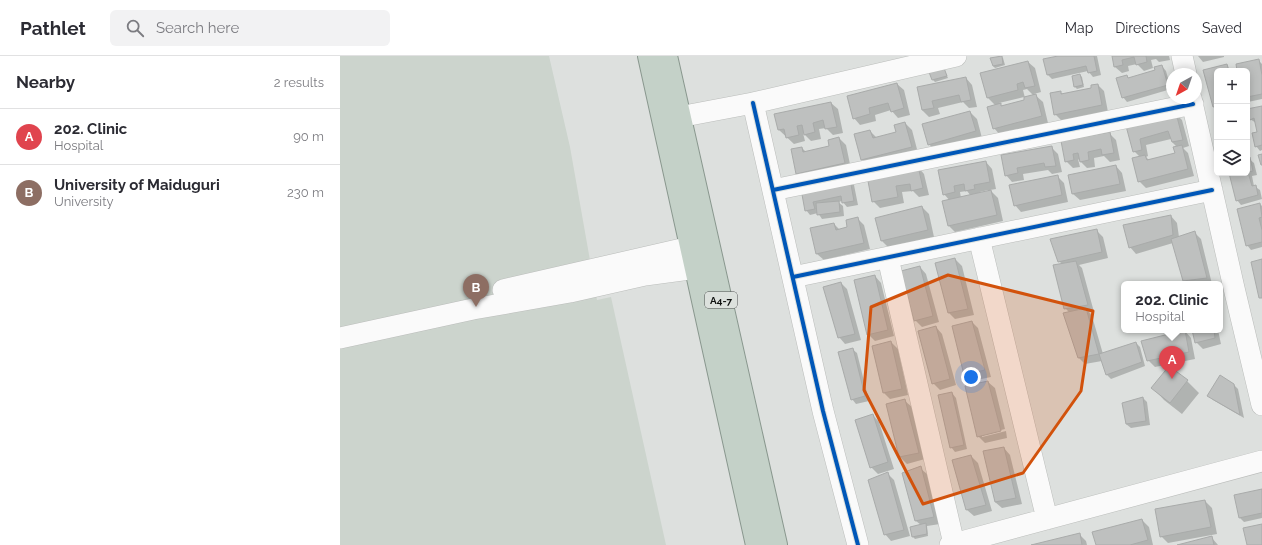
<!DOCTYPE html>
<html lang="en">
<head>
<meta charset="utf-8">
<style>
	body { margin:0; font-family:Raleway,sans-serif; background:#f2f2f3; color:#2b2b33 }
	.controls { position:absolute; right:12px; top:12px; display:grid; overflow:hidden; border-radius:6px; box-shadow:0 2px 10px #0003 }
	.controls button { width:36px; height:36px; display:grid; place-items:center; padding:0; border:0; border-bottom:1px solid #e1e1e2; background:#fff; color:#2b2b33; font:20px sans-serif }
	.compass { position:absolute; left:826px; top:12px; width:36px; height:36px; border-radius:50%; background:#fff; box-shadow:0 2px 10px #0003; rotate:220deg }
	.you { position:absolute; left:631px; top:321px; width:14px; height:14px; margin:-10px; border:3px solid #fff; border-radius:50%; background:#1a73e8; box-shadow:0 0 0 6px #1a73e833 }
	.badge { display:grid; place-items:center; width:26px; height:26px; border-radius:50%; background:#1a73e8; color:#fff; font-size:13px; font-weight:700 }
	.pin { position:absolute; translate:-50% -33px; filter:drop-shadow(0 1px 2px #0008) }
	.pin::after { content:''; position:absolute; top:21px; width:14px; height:12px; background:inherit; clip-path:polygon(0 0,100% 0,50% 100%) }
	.popup { position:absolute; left:781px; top:225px; width:102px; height:52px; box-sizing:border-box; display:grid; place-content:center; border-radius:6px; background:#fff; filter:drop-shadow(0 1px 3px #0005); font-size:13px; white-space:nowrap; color:#7c7c81 }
	.popup b { font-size:15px; color:#2b2b33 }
	.popup::after { content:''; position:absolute; left:50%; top:100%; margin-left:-8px; border:8px solid transparent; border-top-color:#fff }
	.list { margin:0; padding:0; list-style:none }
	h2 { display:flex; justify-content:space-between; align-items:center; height:52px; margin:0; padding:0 16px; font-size:17px }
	h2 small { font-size:13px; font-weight:400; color:#7c7c81 }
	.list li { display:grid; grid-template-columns:26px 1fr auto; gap:12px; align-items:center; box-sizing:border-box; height:56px; padding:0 16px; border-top:1px solid #e1e1e2 }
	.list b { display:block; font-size:15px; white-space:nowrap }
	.list p { margin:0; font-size:13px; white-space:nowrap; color:#7c7c81 }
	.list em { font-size:13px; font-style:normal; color:#7c7c81 }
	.icon { flex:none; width:22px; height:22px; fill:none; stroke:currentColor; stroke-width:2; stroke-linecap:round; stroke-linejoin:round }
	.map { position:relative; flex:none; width:922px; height:489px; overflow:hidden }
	header { display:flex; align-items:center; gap:24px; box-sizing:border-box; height:56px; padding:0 20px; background:#fff; border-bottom:1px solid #e1e1e2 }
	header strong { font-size:19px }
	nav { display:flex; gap:22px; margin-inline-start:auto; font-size:14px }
	.search { width:280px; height:36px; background:#f2f2f3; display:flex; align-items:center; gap:10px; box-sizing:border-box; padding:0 14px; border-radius:6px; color:#7c7c81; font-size:15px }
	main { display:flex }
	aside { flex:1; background:#fff }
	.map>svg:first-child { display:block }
</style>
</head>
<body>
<header>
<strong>Pathlet</strong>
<div class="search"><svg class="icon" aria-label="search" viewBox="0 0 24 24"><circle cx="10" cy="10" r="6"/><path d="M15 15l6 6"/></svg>Search here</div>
<nav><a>Map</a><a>Directions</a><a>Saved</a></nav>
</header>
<main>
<aside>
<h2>Nearby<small>2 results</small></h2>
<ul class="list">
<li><span class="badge" style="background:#e0444e">A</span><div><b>202. Clinic</b><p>Hospital</p></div><em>90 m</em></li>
<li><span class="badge" style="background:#8d6e63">B</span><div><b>University of Maiduguri</b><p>University</p></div><em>230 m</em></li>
</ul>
</aside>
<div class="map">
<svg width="922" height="489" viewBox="0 0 922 489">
	<rect width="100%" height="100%" fill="#dde0de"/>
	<path fill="#ccd4cd" d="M 0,0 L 209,0 L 230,91 L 257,244 L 271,241 L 326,489 L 0,489 Z"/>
	<path fill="#0003" fill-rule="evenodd" d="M 723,0 L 757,0 L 761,19 L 753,21 L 748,15 L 712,23 L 707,18 Z
		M 773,0 L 829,0 L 830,4 L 819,6 L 816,3 L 811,4 L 813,12 L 804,15 L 797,8 L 788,10 L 789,15 L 782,17 L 775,11 Z
		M 858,0 L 884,0 L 884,1 L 863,6 Z
		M 661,1 L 663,2 L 665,9 L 655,12 L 653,10 Z
		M 918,4 L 922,8 L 922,43 L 908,46 L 907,45 L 907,15 L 898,15 Z
		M 688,6 L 695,12 L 701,36 L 694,38 L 703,46 L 708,67 L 660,79 L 654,72 L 656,50 L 648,42 ZM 687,33 L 694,40 L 685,42 L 683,34 ZM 684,41 L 685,45 L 662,50 L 659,47 Z
		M 886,9 L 891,15 L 877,15 L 877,54 L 874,51 L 865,14 Z
		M 822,10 L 826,15 L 831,33 L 787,46 L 783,41 L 787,20 L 789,23 L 816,15 Z
		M 604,13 L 608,22 L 595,26 L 593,24 Z
		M 740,19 L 742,21 L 744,31 L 737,33 L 735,31 L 733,21 Z
		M 626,22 L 632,29 L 637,51 L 629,52 L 623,46 L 598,52 L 600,58 L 589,61 L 582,54 L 578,32 Z
		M 557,28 L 564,34 L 570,59 L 558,62 L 551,54 L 535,59 L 536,65 L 520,69 L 514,62 Z
		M 758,29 L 764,35 L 768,56 L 722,65 L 715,58 L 720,36 L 723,38 L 752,32 Z
		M 491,47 L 498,53 L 503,77 L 493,79 L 486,72 L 479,73 L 481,83 L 471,85 L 463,77 L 465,85 L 454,88 L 439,74 L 436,59 Z
		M 922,51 L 922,94 L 920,95 L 916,90 L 918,77 L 916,67 L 910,63 Z
		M 630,56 L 637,63 L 642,82 L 595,95 L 589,88 Z
		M 836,58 L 842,64 L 849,90 L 843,92 L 848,97 L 854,120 L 806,132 L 799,125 L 800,101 L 794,95 L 787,70 ZM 831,83 L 832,86 L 837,91 L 836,98 L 809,104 L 806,101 L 808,100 L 806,89 Z
		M 565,67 L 572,74 L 578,97 L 529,110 L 522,103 L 530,75 L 537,82 L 557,76 Z
		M 770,78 L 776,84 L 780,104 L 770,106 L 764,100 L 754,102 L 755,111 L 747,112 L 738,103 L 740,111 L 733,112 L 726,105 L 722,86 Z
		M 499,82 L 506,89 L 511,113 L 464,124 L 457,117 L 462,92 L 466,96 L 490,91 Z
		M 907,88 L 910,98 L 907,99 Z
		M 711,91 L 718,98 L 722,116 L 712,118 L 708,114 L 683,118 L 684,124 L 672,126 L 666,119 L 662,100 Z
		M 907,103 L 909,103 L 914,107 L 917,119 L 912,120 L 914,130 L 920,134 L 922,143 L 901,149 L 897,144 L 890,117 L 907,117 Z
		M 646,106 L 652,113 L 656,133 L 650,134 L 658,142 L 663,165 L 615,176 L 609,170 L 610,145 L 604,138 L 599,115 ZM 648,134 L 648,136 L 641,138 L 640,136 ZM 627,135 L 631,140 L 621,142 L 620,136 Z
		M 776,110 L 782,117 L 786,135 L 740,144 L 733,138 L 729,120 Z
		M 578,111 L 584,118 L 589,139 L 579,141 L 573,135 L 562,136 L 564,147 L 540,152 L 533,145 Z
		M 717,120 L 724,127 L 728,146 L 681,156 L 675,149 Z
		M 509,124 L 514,129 L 518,149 L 507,151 L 502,145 L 498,146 L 503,150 L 504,160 L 482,163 L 478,157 L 470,159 L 466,154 L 462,133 Z
		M 920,148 L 922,150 L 922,191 L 911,194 L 907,189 Z
		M 582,151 L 589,158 L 594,181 L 548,191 L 542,185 Z
		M 831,160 L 837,167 L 839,181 L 854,176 L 861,183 L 872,228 L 847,228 L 844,225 L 833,187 L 796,198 L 790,191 Z
		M 517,162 L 524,169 L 530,193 L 484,204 L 477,198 L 494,168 L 500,174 L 509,172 Z
		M 756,174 L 763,181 L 768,202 L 739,209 L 742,212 L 754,256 L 749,256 L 752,260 L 763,298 L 796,287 L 800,291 L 805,310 L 771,323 L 767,319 L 762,305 L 745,308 L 738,301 L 730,257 L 725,252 L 722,208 L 719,205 Z
		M 615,203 L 622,210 L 634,259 L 615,263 L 609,257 Z
		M 580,211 L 586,218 L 599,266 L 582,271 L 575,264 Z
		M 535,220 L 541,227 L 554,280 L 535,285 L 528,278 Z
		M 501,227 L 507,233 L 521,284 L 505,288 L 499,281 Z
		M 632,266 L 638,272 L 651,321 L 632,325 L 625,319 Z
		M 596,271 L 602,278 L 616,329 L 600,334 L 593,327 Z
		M 853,274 L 878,274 L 881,288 L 863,293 L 856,286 Z
		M 845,275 L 851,282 L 855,303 L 815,311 L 808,304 Z
		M 551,286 L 558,293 L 568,339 L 550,343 L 544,337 Z
		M 512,293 L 517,297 L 529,345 L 516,348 L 512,343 Z
		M 829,311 L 847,325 L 859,337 L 842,358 L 824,344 L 813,332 Z
		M 648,326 L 655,332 L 665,373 L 642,379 L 642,381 L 666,375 L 667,382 L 645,387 L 638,380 Z
		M 894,329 L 898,333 L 904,362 L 873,344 L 868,339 Z
		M 612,337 L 616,342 L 627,393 L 615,396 L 611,391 Z
		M 803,342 L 807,346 L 810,369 L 791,372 L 786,368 L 783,347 Z
		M 565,345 L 572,351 L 585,403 L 567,408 L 560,401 L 547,349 Z
		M 533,359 L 539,366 L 554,413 L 538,418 L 531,411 Z
		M 664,392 L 670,399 L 682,448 L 662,452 L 655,446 Z
		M 631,400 L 638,407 L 652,455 L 634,460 L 627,454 Z
		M 580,412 L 587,418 L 600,468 L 587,470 L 588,480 L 575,483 L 573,481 L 581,469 L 576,465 Z
		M 547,417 L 554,424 L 570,480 L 551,485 L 545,478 Z
		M 922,434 L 922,462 L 904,466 L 900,462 Z
		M 865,445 L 872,452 L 877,478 L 828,487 L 821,480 Z
		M 802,464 L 809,471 L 813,489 L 757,489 Z
		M 739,478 L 746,485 L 747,489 L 695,489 Z
		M 872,482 L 878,489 L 841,489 Z"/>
	<path fill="#bec0bf" stroke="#a9abaa" d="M 662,0 L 663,8 L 653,10 L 650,2 Z
		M 718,0 L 754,0 L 757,15 L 748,17 L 746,10 L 707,19 L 703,3 Z
		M 772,0 L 806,0 L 807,6 L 796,9 L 794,1 L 782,4 L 783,9 L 774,11 Z
		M 919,3 L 922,19 L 922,38 L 907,41 L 907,15 L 897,15 L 896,8 Z
		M 688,5 L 695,30 L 685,32 L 683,26 L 677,28 L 678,34 L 647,42 L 640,17 Z
		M 887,8 L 889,15 L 877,15 L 877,50 L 873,51 L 863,14 Z
		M 822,9 L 828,29 L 782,42 L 776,22 L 787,19 L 788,22 L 815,14 L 814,11 Z
		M 604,12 L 607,20 L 592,24 L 589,16 Z
		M 740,18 L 743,29 L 734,31 L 732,20 Z
		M 626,21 L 631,44 L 621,46 L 619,39 L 592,45 L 594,52 L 582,54 L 577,31 Z
		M 557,27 L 564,52 L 551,56 L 548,47 L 529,52 L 530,58 L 513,63 L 507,40 Z
		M 758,28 L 762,49 L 714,59 L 710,37 L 721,35 L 721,38 L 751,32 L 751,29 Z
		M 696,38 L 702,60 L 653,73 L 647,51 L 661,47 L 661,50 L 684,44 L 684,41 Z
		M 491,46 L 497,71 L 485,73 L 483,64 L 473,67 L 475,76 L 464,79 L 462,69 L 457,70 L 459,79 L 446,82 L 444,73 L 438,74 L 434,58 Z
		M 922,50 L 922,89 L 915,91 L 912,77 L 917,76 L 914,62 L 910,64 L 907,53 Z
		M 630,55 L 636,75 L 588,89 L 582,68 Z
		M 836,57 L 843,84 L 832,86 L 828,75 L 800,83 L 802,94 L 793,96 L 786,70 Z
		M 565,66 L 572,91 L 521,104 L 514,78 L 530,74 L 533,82 L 556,76 L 554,69 Z
		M 770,76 L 774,97 L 762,99 L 761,93 L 748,96 L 749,104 L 740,106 L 738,97 L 733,98 L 734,104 L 725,106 L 721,85 Z
		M 499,81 L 505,107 L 456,118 L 451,93 L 462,91 L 463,96 L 489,90 L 488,84 Z
		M 842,89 L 848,113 L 798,126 L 792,102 L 805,99 L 807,104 L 835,97 L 833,91 Z
		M 712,90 L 716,110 L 705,111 L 704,107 L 677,112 L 678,117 L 665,120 L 661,99 Z
		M 922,98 L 922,109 L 921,109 L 918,99 Z
		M 910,101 L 913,115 L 908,116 L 912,130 L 916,129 L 918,139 L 896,145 L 889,117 L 907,117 L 907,102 Z
		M 646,105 L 650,126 L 634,129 L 635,133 L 625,135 L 624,128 L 614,130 L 615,136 L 603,139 L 598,114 Z
		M 776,109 L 780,128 L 732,138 L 728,119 Z
		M 578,110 L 583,132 L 571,135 L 570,128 L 556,130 L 558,141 L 532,146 L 527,120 Z
		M 718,119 L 722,139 L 674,150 L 669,129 Z
		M 510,123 L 514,145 L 502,147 L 501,140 L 473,146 L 475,153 L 465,155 L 461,133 Z
		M 651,134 L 657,159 L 608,170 L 602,145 Z
		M 499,145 L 500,156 L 477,159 L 476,147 Z
		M 920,147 L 922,161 L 919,162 L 922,174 L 922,186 L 906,190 L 897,153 Z
		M 582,150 L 588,174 L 541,185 L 535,162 Z
		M 831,159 L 833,179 L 789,192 L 783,169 Z
		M 518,161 L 524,187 L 476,198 L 470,172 L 494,167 L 496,174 L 507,171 L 506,164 Z
		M 757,173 L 762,196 L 718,206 L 710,183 Z
		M 855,175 L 867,222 L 843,225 L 831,183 Z
		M 615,202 L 628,253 L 608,257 L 595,207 Z
		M 922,203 L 922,242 L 919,242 L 911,206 Z
		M 736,205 L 748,249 L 724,253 L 713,209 Z
		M 580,210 L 593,260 L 574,265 L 561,215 Z
		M 535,219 L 548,274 L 527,279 L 514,224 Z
		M 501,226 L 515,278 L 498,282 L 483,231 Z
		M 746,252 L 759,298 L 738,302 L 723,257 Z
		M 632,265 L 645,314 L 624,319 L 612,270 Z
		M 596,270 L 610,323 L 592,328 L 578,275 Z
		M 845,274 L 849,296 L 807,305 L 801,285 Z
		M 852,274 L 874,274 L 875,282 L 855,287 Z
		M 551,285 L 562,333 L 543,337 L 532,290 Z
		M 796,286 L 802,306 L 766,319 L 759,298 Z
		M 513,292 L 525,340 L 511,344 L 498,296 Z
		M 829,310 L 848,324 L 830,347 L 811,332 Z
		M 880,319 L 894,328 L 900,359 L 867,340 Z
		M 648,325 L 661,375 L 637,381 L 625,330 Z
		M 612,336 L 624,389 L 610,392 L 598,339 Z
		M 803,341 L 806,365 L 786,368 L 782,347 Z
		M 565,343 L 579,397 L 559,401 L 546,348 Z
		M 533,358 L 548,406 L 530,412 L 515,364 Z
		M 664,391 L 676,442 L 655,446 L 643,395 Z
		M 631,399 L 646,449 L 626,454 L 612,404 Z
		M 581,410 L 594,461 L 575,465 L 562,417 Z
		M 548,416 L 564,474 L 544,479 L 528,424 Z
		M 922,433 L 922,457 L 899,462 L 894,439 Z
		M 865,444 L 871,471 L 820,481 L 815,453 Z
		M 802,463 L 808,484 L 790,489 L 756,489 L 752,476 Z
		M 586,467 L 587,478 L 572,481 L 570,471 Z
		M 922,468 L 922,489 L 907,489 L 903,472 Z
		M 740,477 L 742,489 L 691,489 Z
		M 872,480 L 874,489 L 837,489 Z"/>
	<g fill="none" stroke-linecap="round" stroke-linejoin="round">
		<g stroke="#bbbdbb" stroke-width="22">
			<path id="minor" d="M 842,0 L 846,18
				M 851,42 L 894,232 L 922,349
				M 413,47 L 483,355 L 518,489
				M 339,61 L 413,47 L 616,0
				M 433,134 L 853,48
				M 639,182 L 707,463
				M 548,202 L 614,488
				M 453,221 L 872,134
				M 163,234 L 368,187
				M 0,282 L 133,253 L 230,236 L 305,219 L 372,210
				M 610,489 L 922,405"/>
		</g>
		<g stroke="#89978e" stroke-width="24">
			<path id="highway" d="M 309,0 L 417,489
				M 326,0 L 436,489"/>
		</g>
		<use href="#minor" stroke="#fafafa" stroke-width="21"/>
		<use href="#highway" stroke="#c4d1c8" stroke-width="22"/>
		<g stroke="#dce1dd" stroke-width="6">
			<path id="cycleway" d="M 413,47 L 483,355 L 518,489
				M 433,134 L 853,48
				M 453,221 L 872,134"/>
		</g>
		<use href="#cycleway" stroke="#0057b8" stroke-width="4"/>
	</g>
	<path fill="#d2520c" fill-opacity="0.2" stroke="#d2520c" stroke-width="3" stroke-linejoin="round" d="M 608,219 L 753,255 L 741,335 L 683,417 L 583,448 L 524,334 L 531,251 Z"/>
	<g text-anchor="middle" stroke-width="3.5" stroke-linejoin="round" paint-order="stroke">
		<rect fill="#dce1dd" stroke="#4c4f4e" stroke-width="1" x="365" y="236" width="32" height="16" rx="3"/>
		<g font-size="10" font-weight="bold" fill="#0f1110">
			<text x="381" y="248">A4-7</text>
		</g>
	</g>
</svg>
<div class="controls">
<button>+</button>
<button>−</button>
<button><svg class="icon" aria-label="layers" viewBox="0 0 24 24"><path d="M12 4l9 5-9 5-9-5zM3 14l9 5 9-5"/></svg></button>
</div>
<svg class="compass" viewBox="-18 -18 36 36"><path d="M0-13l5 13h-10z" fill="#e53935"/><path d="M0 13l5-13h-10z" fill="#7c7c81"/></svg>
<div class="you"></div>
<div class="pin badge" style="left:832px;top:323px;background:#e0444e">A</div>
<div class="popup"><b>202. Clinic</b>Hospital</div>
<div class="pin badge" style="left:136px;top:251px;background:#8d6e63">B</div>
</div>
</main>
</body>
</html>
